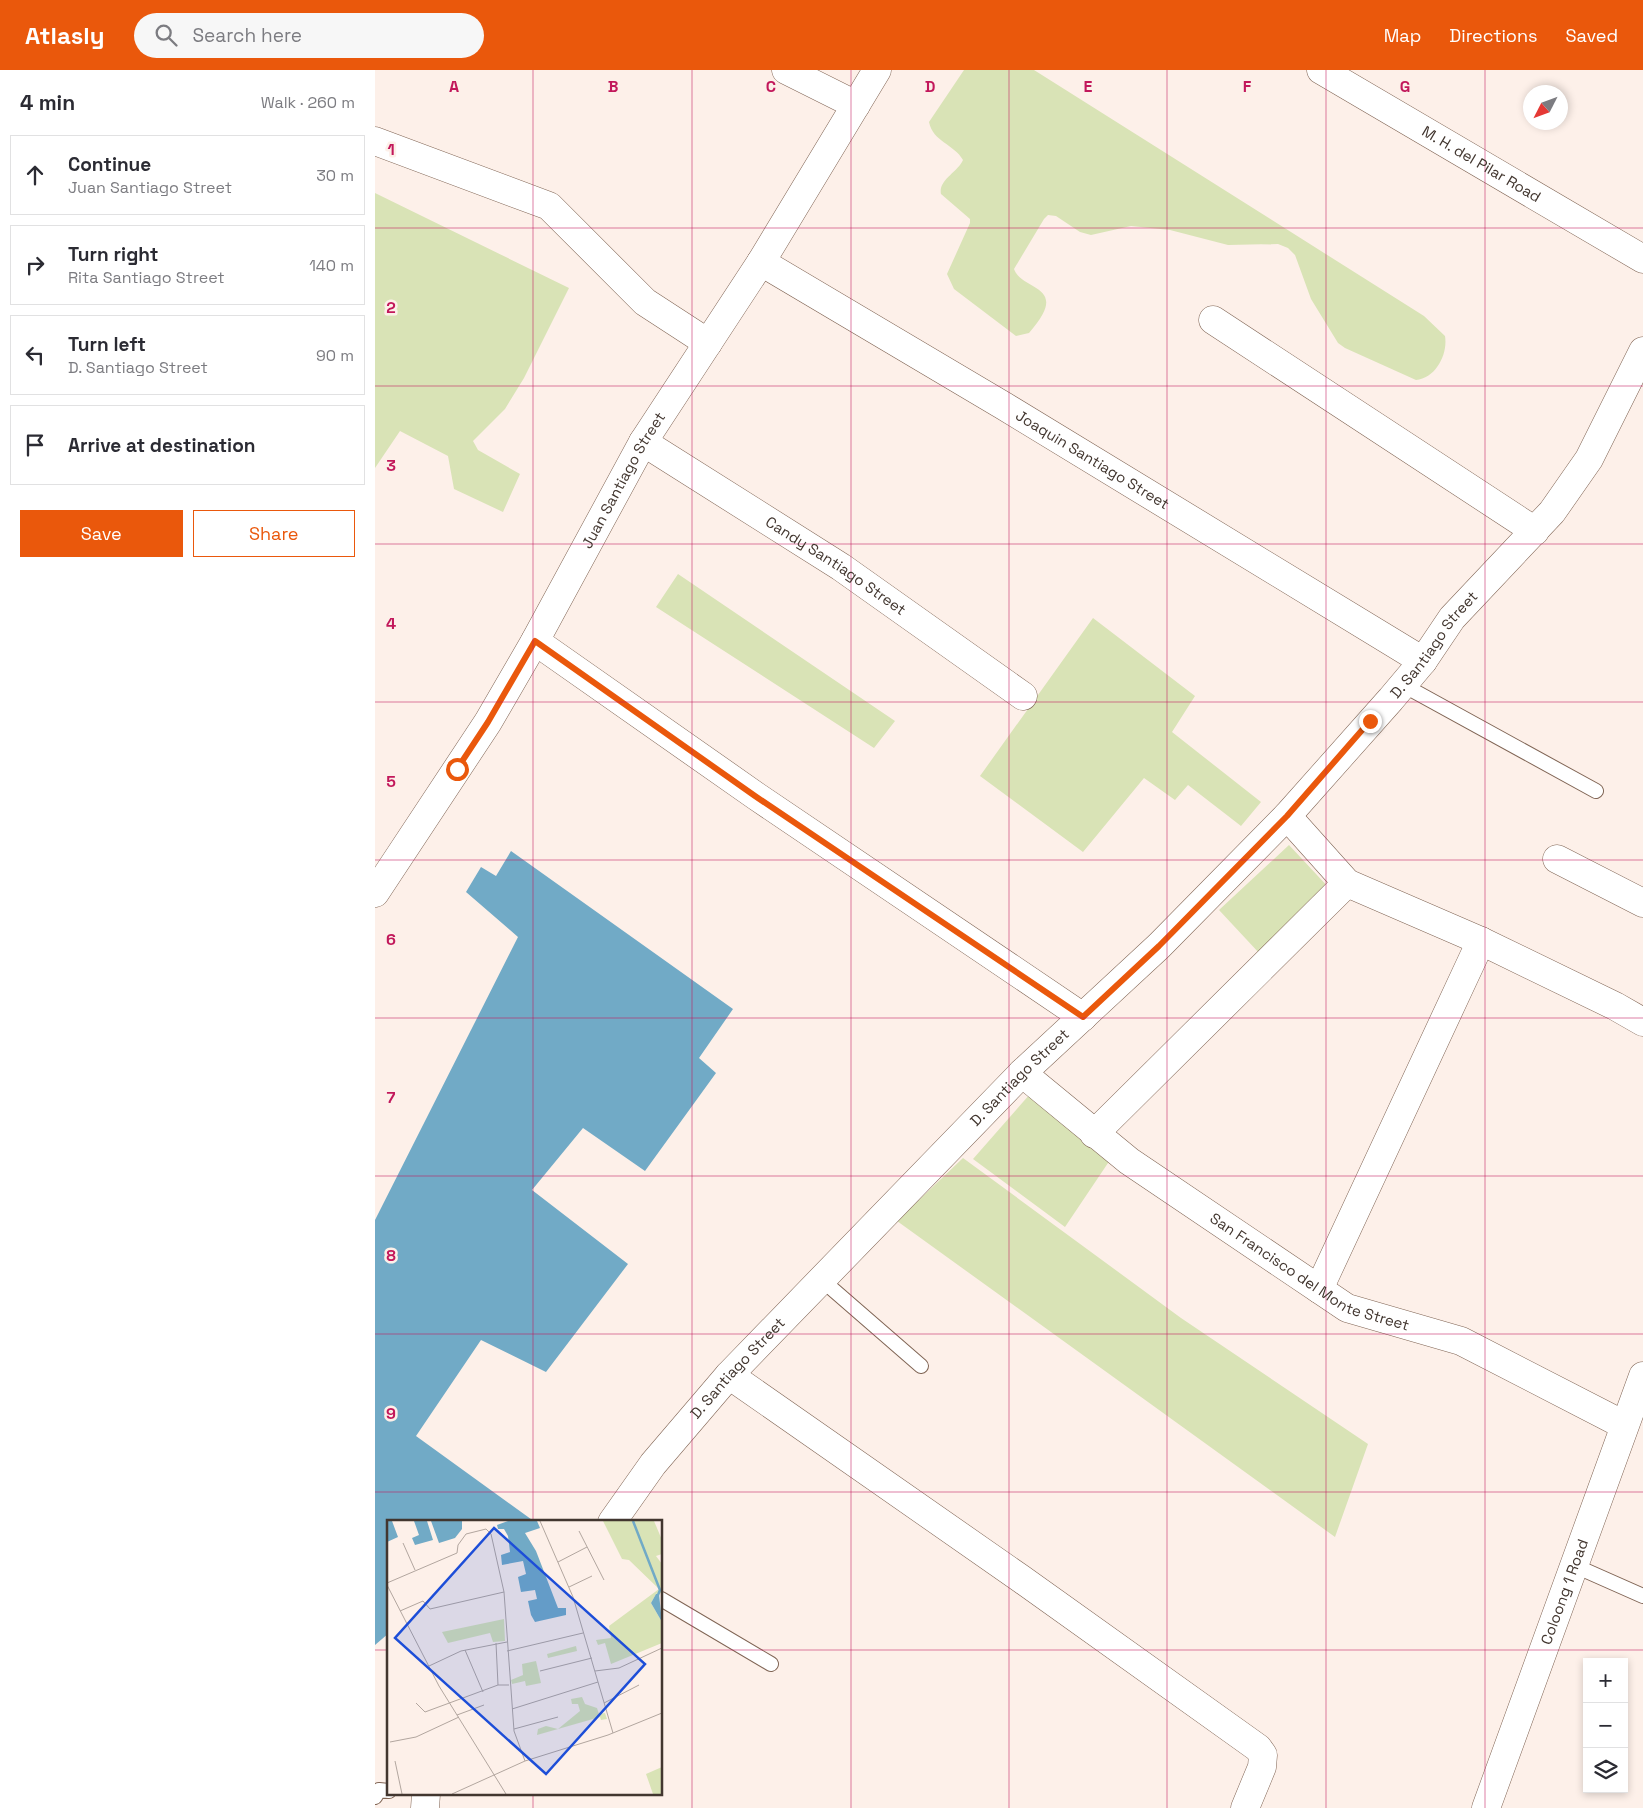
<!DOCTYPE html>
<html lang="en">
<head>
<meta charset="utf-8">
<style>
	body { margin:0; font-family:"Space Grotesk",sans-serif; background:#f7f7f7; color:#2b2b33 }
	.controls { position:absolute; right:15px; bottom:15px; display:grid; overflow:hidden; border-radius:0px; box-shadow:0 2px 8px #0003 }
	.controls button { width:45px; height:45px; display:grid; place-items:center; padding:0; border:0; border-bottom:1px solid #e1e1e2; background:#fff; color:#2b2b33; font:25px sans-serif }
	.compass { position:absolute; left:1148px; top:15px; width:45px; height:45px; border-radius:50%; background:#fff; box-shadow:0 2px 8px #0003; rotate:228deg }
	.stop { position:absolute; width:15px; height:15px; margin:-11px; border:4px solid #ea580c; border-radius:50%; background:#fff }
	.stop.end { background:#ea580c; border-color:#fff; box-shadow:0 1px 5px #0008 }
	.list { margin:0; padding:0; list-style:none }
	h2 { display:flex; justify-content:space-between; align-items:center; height:65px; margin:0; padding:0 20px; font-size:21px }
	h2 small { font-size:16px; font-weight:400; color:#7c7c81 }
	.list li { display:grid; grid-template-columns:32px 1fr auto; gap:15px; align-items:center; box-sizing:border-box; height:80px; margin:0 10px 10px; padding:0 10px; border:1px solid #e1e1e2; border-radius:0px }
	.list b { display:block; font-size:19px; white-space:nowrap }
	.list p { margin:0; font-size:16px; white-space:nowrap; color:#7c7c81 }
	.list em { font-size:16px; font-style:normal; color:#7c7c81 }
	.actions { display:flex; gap:10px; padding:15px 20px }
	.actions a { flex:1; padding:11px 0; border:1px solid #ea580c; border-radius:0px; text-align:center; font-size:18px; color:#ea580c }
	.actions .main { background:#ea580c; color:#fff }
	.icon { flex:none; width:28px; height:28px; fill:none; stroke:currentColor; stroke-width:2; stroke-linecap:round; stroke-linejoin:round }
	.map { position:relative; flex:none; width:1268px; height:1738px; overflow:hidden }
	header { display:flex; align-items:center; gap:30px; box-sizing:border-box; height:70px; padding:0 25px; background:#ea580c; color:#fff }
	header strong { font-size:24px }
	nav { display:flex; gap:28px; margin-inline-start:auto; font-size:18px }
	.search { width:350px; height:45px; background:#f7f7f7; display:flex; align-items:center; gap:12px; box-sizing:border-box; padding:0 18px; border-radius:28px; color:#7c7c81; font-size:19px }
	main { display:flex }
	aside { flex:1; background:#fff }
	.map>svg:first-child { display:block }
</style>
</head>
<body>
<header>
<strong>Atlasly</strong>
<div class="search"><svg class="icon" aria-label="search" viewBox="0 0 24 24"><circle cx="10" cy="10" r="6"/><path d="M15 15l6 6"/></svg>Search here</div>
<nav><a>Map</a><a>Directions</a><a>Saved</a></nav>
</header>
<main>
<aside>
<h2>4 min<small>Walk · 260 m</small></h2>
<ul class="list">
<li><svg class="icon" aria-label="ahead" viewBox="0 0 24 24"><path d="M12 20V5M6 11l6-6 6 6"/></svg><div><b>Continue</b><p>Juan Santiago Street</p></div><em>30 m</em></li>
<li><svg class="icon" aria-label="right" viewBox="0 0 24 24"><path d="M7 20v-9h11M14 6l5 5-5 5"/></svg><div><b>Turn right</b><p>Rita Santiago Street</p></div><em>140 m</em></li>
<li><svg class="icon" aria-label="left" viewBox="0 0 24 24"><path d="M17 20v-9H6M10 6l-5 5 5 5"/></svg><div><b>Turn left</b><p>D. Santiago Street</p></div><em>90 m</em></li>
<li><svg class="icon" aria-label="arrive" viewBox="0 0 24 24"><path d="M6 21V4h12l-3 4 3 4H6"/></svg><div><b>Arrive at destination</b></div></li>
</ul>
<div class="actions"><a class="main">Save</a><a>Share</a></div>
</aside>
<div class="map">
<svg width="1268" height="1738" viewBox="0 0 1268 1738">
	<rect width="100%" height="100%" fill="#fdf0e9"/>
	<path fill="#d9e3b6" d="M 589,0 L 659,0 L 1049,246 L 1070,266 C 1073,284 1061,308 1041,310 L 970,278 L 963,273 L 936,229 L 920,185 L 913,178 L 903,174 L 853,175 L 795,160 L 756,156 L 716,165 L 705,162 L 681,146 L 673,145 L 669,149 L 639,199 C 647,222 697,214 654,263 L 641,266 L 579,219 L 572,204 L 595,153 L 595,149 L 566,124 C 563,110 583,102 588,90 C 579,74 558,72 554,52 Z
		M 0,123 L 194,218 L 149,308 L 130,339 L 98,371 L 103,380 L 145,404 L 128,442 L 79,419 L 73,386 L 25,361 L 0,398 Z
		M 303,504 L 520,651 L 499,678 L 281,537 Z
		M 718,548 L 820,626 L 797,662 L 886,732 L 866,756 L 813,715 L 800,730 L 769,708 L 708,782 L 605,706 Z
		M 914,775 L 955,819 L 885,884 L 844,840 Z
		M 655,1024 L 735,1090 L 690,1157 L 598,1089 Z
		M 588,1088 L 806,1248 L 993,1374 L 960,1467 L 522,1151 Z"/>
	<path fill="#71aac6" d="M 136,781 L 358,939 L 324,988 L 341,1003 L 270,1101 L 208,1058 L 157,1120 L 253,1194 L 171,1302 L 106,1270 L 41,1366 L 160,1452 L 14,1452 L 14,1563 L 0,1575 L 0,1150 L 143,867 L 91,822 L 106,797 L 121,806 Z"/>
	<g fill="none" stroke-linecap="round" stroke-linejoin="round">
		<g stroke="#806555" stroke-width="16">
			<path id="service" d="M 1028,615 L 1221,721
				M 447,1210 L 546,1296
				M 1198,1495 L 1268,1526
				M 286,1529 L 396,1594
				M 0,1727 L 4,1720 L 14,1721"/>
		</g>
		<g stroke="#806555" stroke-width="29">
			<g id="minor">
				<path d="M 411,0 L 481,35"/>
				<path d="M 0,71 L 174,136 L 270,232 L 333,273"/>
				<path id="s1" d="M 386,192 L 629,336 L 1048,591"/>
				<path d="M 838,250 L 1160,461"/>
				<path id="s2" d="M 268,372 L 466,497 L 648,626"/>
				<path d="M 160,571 L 381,726 L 708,947"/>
				<path d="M 912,746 L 972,813 L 1106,871 L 1240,936 L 1268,952"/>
				<path d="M 1182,789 L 1268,833"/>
				<path id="s3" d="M 0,823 L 113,652 L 160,571 L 268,372 L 386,192 L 502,0"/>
				<path id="s4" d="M 647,1003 L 754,1091 L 972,1238 L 1086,1271 L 1249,1355"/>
				<path d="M 719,1064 L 972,813"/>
				<path d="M 944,1219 L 1106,871"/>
				<path d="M 354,1305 L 645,1508 L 883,1678 L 888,1685 L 887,1697 L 870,1738"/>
				<path id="s5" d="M 237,1452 L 278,1394 L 354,1305 L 647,1003 L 784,876 L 912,746 L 1016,629 L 1048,591 L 1077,548 L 1177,442 L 1214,389 L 1268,281"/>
				<path d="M 50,1738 L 51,1724"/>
				<path id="s6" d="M 1111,1738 L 1268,1306"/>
			</g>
		</g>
		<g stroke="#806555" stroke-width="29">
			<g id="secondary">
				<path id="s7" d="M 946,0 L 1268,189"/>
			</g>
		</g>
		<use href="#service" stroke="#fff" stroke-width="14"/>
		<use href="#minor" stroke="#fff" stroke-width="28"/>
		<use href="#secondary" stroke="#fff" stroke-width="28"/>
	</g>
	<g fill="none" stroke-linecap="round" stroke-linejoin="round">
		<path stroke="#ea580c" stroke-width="6" d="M 82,699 L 113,652 L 160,571 L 380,726 L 708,947 L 784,876 L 912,746 L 995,651"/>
	</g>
	<path fill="none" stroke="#c2185b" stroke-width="1" stroke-opacity="0.55" d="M 158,0 L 158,1452M 317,0 L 317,1738M 476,0 L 476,1738M 634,0 L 634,1738M 792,0 L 792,1738M 951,0 L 951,1738M 1110,0 L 1110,1738M 0,158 L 1268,158M 0,316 L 1268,316M 0,474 L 1268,474M 0,632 L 1268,632M 0,790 L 1268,790M 0,948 L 1268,948M 0,1106 L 1268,1106M 0,1264 L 1268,1264M 0,1422 L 1268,1422M 0,1580 L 14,1580M 286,1580 L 1268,1580M 158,1724 L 158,1738"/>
	<g text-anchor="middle" stroke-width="5" stroke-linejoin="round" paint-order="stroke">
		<g font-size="15" fill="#42362f" stroke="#fdf0e9">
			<text dy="5" stroke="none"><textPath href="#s7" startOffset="186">M. H. del Pilar Road</textPath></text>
			<text dy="5" stroke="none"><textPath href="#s1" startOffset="386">Joaquin Santiago Street</textPath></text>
			<text dy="5" stroke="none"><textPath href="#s3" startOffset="482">Juan Santiago Street</textPath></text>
			<text dy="5" stroke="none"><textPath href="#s2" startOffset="229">Candy Santiago Street</textPath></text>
			<text dy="5" stroke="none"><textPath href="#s5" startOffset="1204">D. Santiago Street</textPath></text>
			<text dy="5" stroke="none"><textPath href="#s5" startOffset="604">D. Santiago Street</textPath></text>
			<text dy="5" stroke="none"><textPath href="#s4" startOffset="352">San Francisco del Monte Street</textPath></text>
			<text dy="5" stroke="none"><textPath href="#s5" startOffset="199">D. Santiago Street</textPath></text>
			<text dy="5" stroke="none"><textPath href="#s6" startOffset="230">Coloong 1 Road</textPath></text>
		</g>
	</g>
	<g transform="translate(12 1450)">
		<rect width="275" height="275" fill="#fdf0e9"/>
		<path d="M 216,1 L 267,1 L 275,20 L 275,34 L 269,36 L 275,44 L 275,73 L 269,74 L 264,83 L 275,102 L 275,123 L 224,144 L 218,123 L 211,125 L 209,120 L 224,118 L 222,106 L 272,69 L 242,40 L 235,39 ZM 117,99 L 118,121 L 106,122 L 103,113 L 61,123 L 55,112 ZM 189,126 L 190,131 L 161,138 L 160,134 ZM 149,141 L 154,163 L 139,166 L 138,161 L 125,164 L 124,160 L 136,155 L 135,144 ZM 195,177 L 198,184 L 210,188 L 212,194 L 218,193 L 220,199 L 214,200 L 213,197 L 150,215 L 151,209 L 159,206 L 171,209 L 193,191 L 191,184 L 185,184 L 184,179 ZM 275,247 L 275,274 L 266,274 L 259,254 Z" fill="#d9e3b6"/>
		<path d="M 0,1 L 5,1 L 11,17 L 0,22 ZM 27,1 L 40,1 L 46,20 L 28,25 L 25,18 L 32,15 ZM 44,1 L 75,1 L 75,9 L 68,18 L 52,23 ZM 121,1 L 150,1 L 153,8 L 138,13 L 149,31 L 171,88 L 179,88 L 179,95 L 148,102 L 144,95 L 141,81 L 150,79 L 148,70 L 134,72 L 131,57 L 139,54 L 136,41 L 115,45 L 114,35 L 123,32 L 121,16 L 117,9 L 111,9 L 110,5 ZM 269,74 L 272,74 L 275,102 L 264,83 Z" fill="#71aac6"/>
		<path fill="none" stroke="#71aac6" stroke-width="2.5" d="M 246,1 L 273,70 L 271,75"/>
		<path fill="none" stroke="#b2a69f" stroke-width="1" d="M 153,1 L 186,77 L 226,213M 192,11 L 217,60M 16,23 L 28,50M 171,42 L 200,27M 0,63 L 70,33 L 71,25 L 79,14 L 99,9 L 104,14 L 117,72 L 127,211 L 138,241M 0,65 L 52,166 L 119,274M 182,67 L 205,56M 13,91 L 36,81 L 43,89 L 117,72M 109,123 L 111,165M 78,130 L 96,172M 120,131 L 196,113M 42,146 L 74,131 L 120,122M 153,151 L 205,138M 208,151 L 232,148 L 275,128M 29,183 L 38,192 L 111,165 L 122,165M 217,183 L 252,165M 125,189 L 211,162M 70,195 L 97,185M 127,209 L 171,197M 3,222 L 29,217 L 72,197M 8,241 L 15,274M 65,274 L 138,241 L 221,215 L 275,193"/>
		<path fill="#1d4ed8" fill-opacity="0.15" stroke="#1d4ed8" stroke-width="2.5" d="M 107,8 L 258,144 L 159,254 L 8,118 Z"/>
		<rect width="275" height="275" fill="none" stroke="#42362f" stroke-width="2.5"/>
	</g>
	<g font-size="16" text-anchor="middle" font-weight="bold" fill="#c2185b" stroke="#fdf0e9" stroke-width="5" stroke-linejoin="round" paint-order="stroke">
		<text x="79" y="22">A</text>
		<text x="238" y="22">B</text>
		<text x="396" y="22">C</text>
		<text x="555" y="22">D</text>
		<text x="713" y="22">E</text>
		<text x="872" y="22">F</text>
		<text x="1030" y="22">G</text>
		<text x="16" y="85">1</text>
		<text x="16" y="243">2</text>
		<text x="16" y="401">3</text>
		<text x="16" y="559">4</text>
		<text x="16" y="717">5</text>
		<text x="16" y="875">6</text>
		<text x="16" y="1033">7</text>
		<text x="16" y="1191">8</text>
		<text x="16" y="1349">9</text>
	</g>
</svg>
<div class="controls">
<button>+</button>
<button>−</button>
<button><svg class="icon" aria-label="layers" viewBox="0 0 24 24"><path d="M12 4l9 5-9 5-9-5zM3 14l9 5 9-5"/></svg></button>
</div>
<svg class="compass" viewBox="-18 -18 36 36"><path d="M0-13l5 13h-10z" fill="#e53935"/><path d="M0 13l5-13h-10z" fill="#7c7c81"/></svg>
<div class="stop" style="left:82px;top:699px"></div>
<div class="stop end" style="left:995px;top:651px"></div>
</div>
</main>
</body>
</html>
